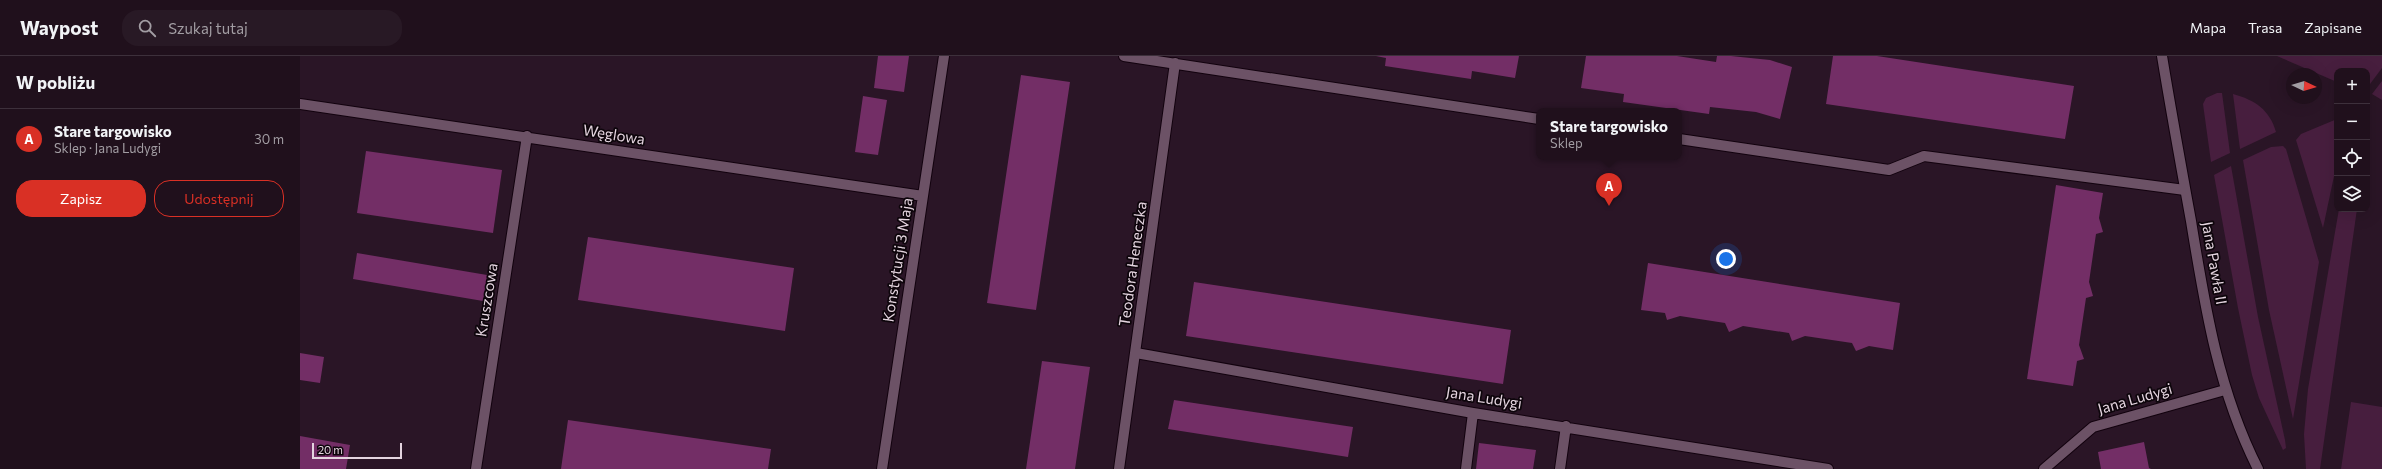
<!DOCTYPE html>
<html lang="pl">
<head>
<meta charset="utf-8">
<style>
	body { margin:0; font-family:Commissioner,sans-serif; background:#281925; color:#f1f3f6 }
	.controls { position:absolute; right:12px; top:12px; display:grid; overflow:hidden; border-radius:8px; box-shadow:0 4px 16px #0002 }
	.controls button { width:36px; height:36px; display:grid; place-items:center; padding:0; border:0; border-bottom:1px solid #3d303b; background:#20101c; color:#f1f3f6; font:20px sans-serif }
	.compass { position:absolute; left:1986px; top:12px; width:36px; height:36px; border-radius:50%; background:#20101c; box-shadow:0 4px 16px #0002; rotate:94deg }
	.scale { position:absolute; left:12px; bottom:10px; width:90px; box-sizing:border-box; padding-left:4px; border:2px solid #e4d4df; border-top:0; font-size:11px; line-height:14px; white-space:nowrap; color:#e4d4df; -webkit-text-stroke:3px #0d050b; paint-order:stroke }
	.you { position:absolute; left:1426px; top:203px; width:14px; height:14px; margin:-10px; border:3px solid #fff; border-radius:50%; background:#1a73e8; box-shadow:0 0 0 6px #1a73e833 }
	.badge { display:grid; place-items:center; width:26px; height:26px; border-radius:50%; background:#d93025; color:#fff; font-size:13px; font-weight:700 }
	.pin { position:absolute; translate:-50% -33px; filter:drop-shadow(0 1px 2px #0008) }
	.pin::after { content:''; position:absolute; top:21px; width:14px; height:12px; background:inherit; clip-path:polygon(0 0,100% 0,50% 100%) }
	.popup { position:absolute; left:1236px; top:52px; width:146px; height:52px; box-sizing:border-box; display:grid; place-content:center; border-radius:8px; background:#20101c; filter:drop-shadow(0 1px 3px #0005); font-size:13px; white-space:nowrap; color:#a29da3 }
	.popup b { font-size:15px; color:#f1f3f6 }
	.popup::after { content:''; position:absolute; left:50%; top:100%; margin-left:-8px; border:8px solid transparent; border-top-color:#20101c }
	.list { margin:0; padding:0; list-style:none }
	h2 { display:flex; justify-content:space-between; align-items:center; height:52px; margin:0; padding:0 16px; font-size:17px }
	h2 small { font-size:13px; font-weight:400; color:#a29da3 }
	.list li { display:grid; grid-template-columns:26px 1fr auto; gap:12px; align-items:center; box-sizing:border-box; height:60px; padding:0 16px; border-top:1px solid #3d303b }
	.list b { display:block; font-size:15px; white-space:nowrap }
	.list p { margin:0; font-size:13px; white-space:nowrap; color:#a29da3 }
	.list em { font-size:13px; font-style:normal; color:#a29da3 }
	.actions { display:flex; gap:8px; padding:12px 16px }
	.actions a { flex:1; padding:9px 0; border:1px solid #d93025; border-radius:16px; text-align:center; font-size:14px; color:#d93025 }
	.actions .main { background:#d93025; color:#fff }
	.icon { flex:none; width:22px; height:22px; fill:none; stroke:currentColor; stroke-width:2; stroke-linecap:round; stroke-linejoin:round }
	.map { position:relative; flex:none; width:2082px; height:413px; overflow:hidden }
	header { display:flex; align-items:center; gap:24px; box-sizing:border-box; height:56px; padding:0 20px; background:#20101c; border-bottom:1px solid #3d303b }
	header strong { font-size:19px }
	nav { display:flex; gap:22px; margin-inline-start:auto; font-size:14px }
	.search { width:280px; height:36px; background:#281925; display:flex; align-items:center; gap:10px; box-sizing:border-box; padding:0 14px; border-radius:16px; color:#a29da3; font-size:15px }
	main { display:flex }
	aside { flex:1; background:#20101c }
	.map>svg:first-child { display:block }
</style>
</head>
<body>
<header>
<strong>Waypost</strong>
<div class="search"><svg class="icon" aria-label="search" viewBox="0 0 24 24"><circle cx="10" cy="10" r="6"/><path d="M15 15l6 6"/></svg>Szukaj tutaj</div>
<nav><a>Mapa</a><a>Trasa</a><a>Zapisane</a></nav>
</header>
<main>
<aside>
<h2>W pobliżu<small></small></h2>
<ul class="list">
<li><span class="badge">A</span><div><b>Stare targowisko</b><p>Sklep · Jana Ludygi</p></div><em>30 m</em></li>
</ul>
<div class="actions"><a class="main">Zapisz</a><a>Udostępnij</a></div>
</aside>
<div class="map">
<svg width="2082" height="413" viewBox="0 0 2082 413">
	<rect width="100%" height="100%" fill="#2a1526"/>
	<path fill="#471e3e" d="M 1977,0 L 2082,0 L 2082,12 L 2067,32 L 2067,15 L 2037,15 L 2037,26 Z
		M 2082,25 L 2082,44 L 2072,38 Z
		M 1917,37 L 1922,37 L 1930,97 L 1911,106 L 1903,48 L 1906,42 Z
		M 1933,38 C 1955,44 1970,54 1976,76 L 1940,93 Z
		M 2037,63 L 2037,106 L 2023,172 L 1996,84 L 2001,78 Z
		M 1983,90 L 1986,93 L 2019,206 L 1993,363 L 1969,254 L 1943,104 L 1971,91 Z
		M 1931,110 L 1958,261 L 1985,384 L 1986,392 L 1983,394 L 1959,342 L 1952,319 L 1938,252 L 1914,119 Z
		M 2039,153 L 2057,153 L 2020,413 L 2006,413 L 2004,378 L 2008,333 Z
		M 2051,346 L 2082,351 L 2082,413 L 2041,413 Z"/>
	<path fill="#732e66" d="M 578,0 L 609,0 L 604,36 L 574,32 Z
		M 1076,0 L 1219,0 L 1215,22 L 1172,15 L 1171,23 L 1085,10 L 1086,2 Z
		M 1286,0 L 1377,0 L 1416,6 L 1417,0 L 1431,0 L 1470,4 L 1492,11 L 1480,63 L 1456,56 L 1410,51 L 1409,58 L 1323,46 L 1324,38 L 1281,32 Z
		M 1533,0 L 1577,0 L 1774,30 L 1765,83 L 1526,48 Z
		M 721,19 L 770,26 L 736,254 L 687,247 Z
		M 563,40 L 587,44 L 578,99 L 555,96 Z
		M 66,95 L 202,114 L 193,177 L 57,157 Z
		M 1756,129 L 1803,137 L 1799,162 L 1803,176 L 1796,178 L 1789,226 L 1793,240 L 1786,242 L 1779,289 L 1784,303 L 1777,305 L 1773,330 L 1727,323 Z
		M 288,181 L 494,212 L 485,275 L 278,244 Z
		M 57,197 L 187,219 L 183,245 L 53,223 Z
		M 1348,207 L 1600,247 L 1593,294 L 1569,290 L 1556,295 L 1552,287 L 1505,280 L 1492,285 L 1489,277 L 1443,270 L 1429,276 L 1425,267 L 1380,260 L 1367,264 L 1365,257 L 1341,254 Z
		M 894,226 L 1211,274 L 1203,328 L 886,280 Z
		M 0,297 L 24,301 L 20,327 L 0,324 Z
		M 742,305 L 790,311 L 775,413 L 726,413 Z
		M 874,344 L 1053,371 L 1048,401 L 868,373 Z
		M 268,364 L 471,393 L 468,413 L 261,413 Z
		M 0,380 L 50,389 L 46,413 L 0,413 Z
		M 1844,386 L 1849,412 L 1851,413 L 1801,413 L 1798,396 Z
		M 1179,387 L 1236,394 L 1233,413 L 1176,413 Z"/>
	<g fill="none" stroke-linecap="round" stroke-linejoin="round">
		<g stroke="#12020e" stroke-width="12">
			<path id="minor" d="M 824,0 L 1239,63
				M 0,48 L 623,140
				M 1379,83 L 1589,114 L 1624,100 L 1885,134
				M 836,297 L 1173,357 L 1528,413
				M 176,413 L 227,80
				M 582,413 L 644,0
				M 819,413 L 875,7
				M 1166,413 L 1173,357
				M 1260,413 L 1266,370
				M 1744,413 L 1793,371 L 1925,334"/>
		</g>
		<g stroke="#12020e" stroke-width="12">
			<path id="tertiary" d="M 1862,0 C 1871,55 1881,110 1891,165 C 1905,251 1918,334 1958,413"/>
		</g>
		<use href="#minor" stroke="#6c5266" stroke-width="10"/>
		<use href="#tertiary" stroke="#6c5266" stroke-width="10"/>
	</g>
	<g text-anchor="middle" stroke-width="3.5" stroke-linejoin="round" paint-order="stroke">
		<g font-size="15" fill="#e4d4df" stroke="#0d050b">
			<text transform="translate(314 79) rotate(9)" y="5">Węglowa</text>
			<text transform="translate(598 204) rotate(-81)" y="5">Konstytucji 3 Maja</text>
			<text transform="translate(1914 207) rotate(80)" y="5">Jana Pawła II</text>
			<text transform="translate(833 208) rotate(-82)" y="5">Teodora Heneczka</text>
			<text transform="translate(187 244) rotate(-81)" y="5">Kruszcowa</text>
			<text transform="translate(1184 342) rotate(9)" y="5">Jana Ludygi</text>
			<text transform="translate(1835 343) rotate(-16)" y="5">Jana Ludygi</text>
		</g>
	</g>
</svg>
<div class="controls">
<button>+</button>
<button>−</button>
<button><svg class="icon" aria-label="locate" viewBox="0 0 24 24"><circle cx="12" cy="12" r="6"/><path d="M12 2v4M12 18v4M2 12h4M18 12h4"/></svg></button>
<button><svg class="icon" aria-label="layers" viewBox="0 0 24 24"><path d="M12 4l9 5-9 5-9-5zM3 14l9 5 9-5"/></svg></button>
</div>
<svg class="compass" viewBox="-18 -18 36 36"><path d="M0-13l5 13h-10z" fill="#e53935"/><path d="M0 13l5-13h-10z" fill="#a29da3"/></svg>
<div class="scale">20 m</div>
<div class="you"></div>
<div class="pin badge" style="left:1309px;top:150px">A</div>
<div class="popup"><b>Stare targowisko</b>Sklep</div>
</div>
</main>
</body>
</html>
